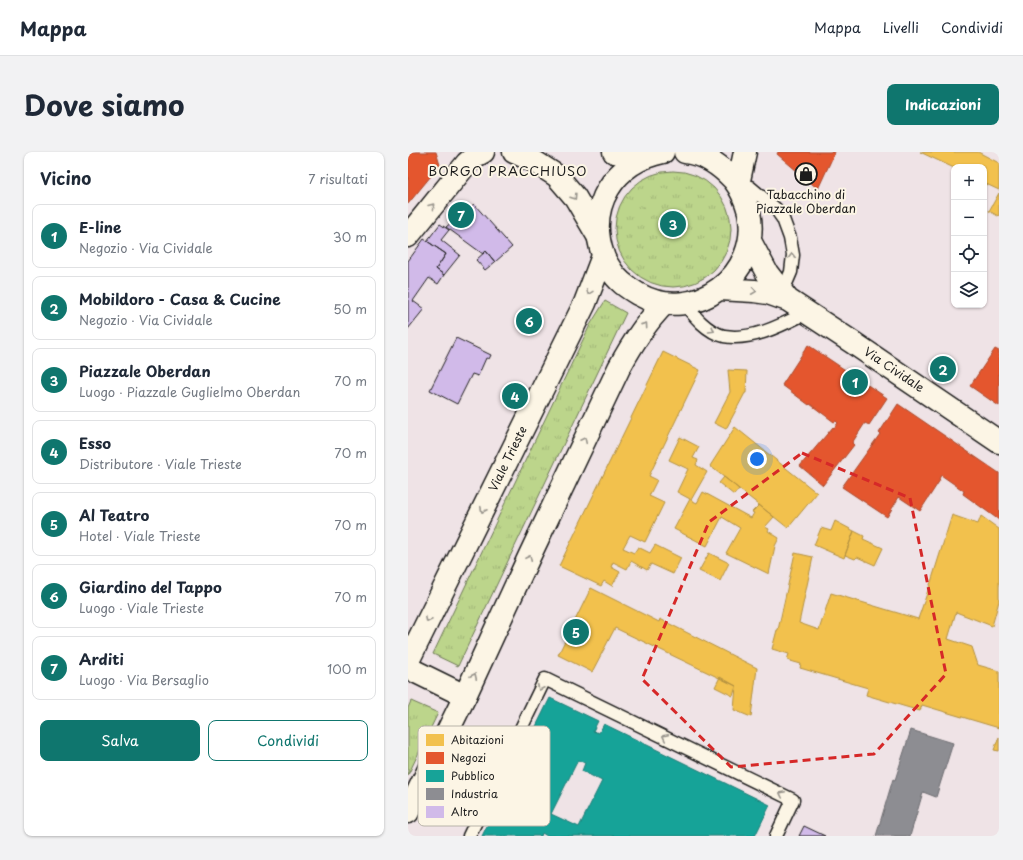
<!DOCTYPE html>
<html lang="it">
<head>
<meta charset="utf-8">
<style>
	body { margin:0; font-family:"Playpen Sans",sans-serif; background:#f2f2f3; color:#1f2937 }
	.controls { position:absolute; right:12px; top:12px; display:grid; overflow:hidden; border-radius:8px; box-shadow:0 1px 3px #0004 }
	.controls button { width:36px; height:36px; display:grid; place-items:center; padding:0; border:0; border-bottom:1px solid #e0e1e3; background:#fff; color:#1f2937; font:20px sans-serif }
	.you { position:absolute; left:349px; top:307px; width:14px; height:14px; margin:-10px; border:3px solid #fff; border-radius:50%; background:#1a73e8; box-shadow:0 0 0 6px #1a73e833 }
	.badge { display:grid; place-items:center; width:26px; height:26px; border-radius:50%; background:#0f766e; color:#fff; font-size:13px; font-weight:700 }
	.pin { position:absolute; translate:-50% -50%; border:2px solid #fff; box-shadow:0 1px 4px #0006 }
	.list { margin:0; padding:0; list-style:none }
	h2 { display:flex; justify-content:space-between; align-items:center; height:52px; margin:0; padding:0 16px; font-size:17px }
	h2 small { font-size:13px; font-weight:400; color:#747a83 }
	.list li { display:grid; grid-template-columns:26px 1fr auto; gap:12px; align-items:center; box-sizing:border-box; height:64px; margin:0 8px 8px; padding:0 8px; border:1px solid #e0e1e3; border-radius:8px }
	.list b { display:block; font-size:15px; white-space:nowrap }
	.list p { margin:0; font-size:13px; white-space:nowrap; color:#747a83 }
	.list em { font-size:13px; font-style:normal; color:#747a83 }
	.actions { display:flex; gap:8px; padding:12px 16px }
	.actions a { flex:1; padding:9px 0; border:1px solid #0f766e; border-radius:8px; text-align:center; font-size:14px; color:#0f766e }
	.actions .main { background:#0f766e; color:#fff }
	.icon { flex:none; width:22px; height:22px; fill:none; stroke:currentColor; stroke-width:2; stroke-linecap:round; stroke-linejoin:round }
	.map { position:relative; flex:none; width:591px; height:684px; overflow:hidden; border-radius:8px }
	header { display:flex; align-items:center; gap:24px; box-sizing:border-box; height:56px; padding:0 20px; background:#fff; border-bottom:1px solid #e0e1e3 }
	header strong { font-size:19px }
	nav { display:flex; gap:22px; margin-inline-start:auto; font-size:14px }
	.intro { display:flex; align-items:center; justify-content:space-between; box-sizing:border-box; height:96px; padding:0 24px }
	h1 { margin:0; font-size:28px }
	.button { padding:10px 18px; border-radius:8px; background:#0f766e; color:#fff; font-size:14px; font-weight:700 }
	main { display:flex; gap:24px; padding:0 24px }
	aside { flex:1; background:#fff; border-radius:8px; box-shadow:0 1px 3px #0004 }
	.map>svg:first-child { display:block }
</style>
</head>
<body>
<header>
<strong>Mappa</strong>
<nav><a>Mappa</a><a>Livelli</a><a>Condividi</a></nav>
</header>
<div class="intro"><h1>Dove siamo</h1><a class="button">Indicazioni</a></div>
<main>
<aside>
<h2>Vicino<small>7 risultati</small></h2>
<ul class="list">
<li><span class="badge">1</span><div><b>E-line</b><p>Negozio · Via Cividale</p></div><em>30 m</em></li>
<li><span class="badge">2</span><div><b>Mobildoro - Casa &amp; Cucine</b><p>Negozio · Via Cividale</p></div><em>50 m</em></li>
<li><span class="badge">3</span><div><b>Piazzale Oberdan</b><p>Luogo · Piazzale Guglielmo Oberdan</p></div><em>70 m</em></li>
<li><span class="badge">4</span><div><b>Esso</b><p>Distributore · Viale Trieste</p></div><em>70 m</em></li>
<li><span class="badge">5</span><div><b>Al Teatro</b><p>Hotel · Viale Trieste</p></div><em>70 m</em></li>
<li><span class="badge">6</span><div><b>Giardino del Tappo</b><p>Luogo · Viale Trieste</p></div><em>70 m</em></li>
<li><span class="badge">7</span><div><b>Arditi</b><p>Luogo · Via Bersaglio</p></div><em>100 m</em></li>
</ul>
<div class="actions"><a class="main">Salva</a><a>Condividi</a></div>
</aside>
<div class="map">
<svg width="591" height="684" viewBox="0 0 591 684">
	<defs>
		<pattern id="grass-tufts" width="24" height="20" patternUnits="userSpaceOnUse"><rect width="24" height="20" fill="#bcd58b"/><path d="M3 7l-1-3M5 7V3M7 7l1-3M15 17l-1-3M17 17v-4M19 17l1-3" fill="none" stroke="#a1b677"/></pattern>
	</defs>
	<rect width="100%" height="100%" fill="#efe3e6"/>
	<filter id="ink" filterUnits="userSpaceOnUse"><feTurbulence type="fractalNoise" baseFrequency=".025" numOctaves="2"/><feDisplacementMap in="SourceGraphic" scale="8" xChannelSelector="R" yChannelSelector="G"/><feConvolveMatrix kernelMatrix="1 2 1 2 8 2 1 2 1" color-interpolation-filters="sRGB"/></filter>
	<g filter="url(#ink)">
		<path fill="url(#grass-tufts)" stroke="#6c7854" d="M207 77a58 58 0 1 1 116 0a58 58 0 1 1-116 0Z
			M 197,149 L 218,161 L 50,514 L 25,502 L 182,173 Z
			M 3,549 L 30,561 L 0,623 L 0,556 Z"/>
		<path fill="#f2c14e" stroke="#b2903f" d="M 512,0 L 570,0 L 591,11 L 591,38 L 576,31 L 576,15 L 546,15 L 546,16 Z
			M 591,41 L 591,63 L 590,64 L 581,59 Z
			M 255,200 L 292,218 L 241,324 L 249,328 L 241,344 L 256,351 L 237,390 L 222,383 L 215,396 L 226,401 L 230,395 L 242,401 L 247,393 L 273,406 L 265,422 L 243,412 L 239,418 L 223,409 L 219,417 L 205,410 L 203,415 L 212,420 L 204,434 L 196,429 L 193,434 L 151,414 Z
			M 320,218 L 339,219 L 338,241 L 337,241 L 318,277 L 306,271 L 322,240 Z
			M 327,275 L 409,341 L 380,376 L 302,314 Z
			M 272,285 L 291,295 L 285,306 L 290,308 L 288,313 L 299,320 L 283,348 L 289,351 L 295,340 L 343,366 L 346,361 L 344,360 L 351,353 L 366,365 L 357,375 L 361,377 L 360,379 L 371,386 L 367,394 L 361,422 L 318,401 L 332,376 L 314,365 L 299,394 L 266,377 L 282,347 L 269,340 L 280,317 L 261,308 Z
			M 316,325 L 331,337 L 326,343 L 311,331 Z
			M 544,363 L 570,372 L 573,364 L 591,377 L 591,449 L 584,474 L 548,460 L 540,487 L 564,495 L 570,513 L 591,519 L 591,576 L 514,553 L 512,559 L 458,543 L 460,536 L 392,516 L 393,512 L 379,508 L 381,502 L 364,497 L 369,478 L 370,478 L 387,401 L 405,405 L 391,471 L 411,478 L 423,441 L 510,467 L 524,427 Z
			M 427,369 L 446,379 L 436,406 L 406,393 L 413,376 L 423,379 Z
			M 446,379 L 456,384 L 455,387 L 475,396 L 467,413 L 449,405 L 447,407 L 437,403 Z
			M 301,401 L 321,411 L 312,429 L 291,419 Z
			M 183,436 L 251,470 L 252,467 L 349,516 L 343,565 L 326,558 L 328,534 L 207,476 L 184,520 L 150,503 Z
			M 312,525 L 328,534 L 325,544 L 307,535 Z
			M 591,585 L 591,599 L 586,598 Z"/>
		<path fill="#e4572e" stroke="#a84529" d="M 0,0 L 28,0 L 32,13 L 0,52 Z
			M 370,0 L 427,0 L 410,37 L 369,2 Z
			M 400,193 L 479,246 L 461,273 L 457,271 L 444,291 L 446,293 L 415,333 L 392,314 L 425,275 L 426,276 L 430,271 L 428,269 L 426,270 L 402,252 L 401,253 L 374,233 Z
			M 587,197 L 591,199 L 591,254 L 562,234 Z
			M 490,252 L 591,321 L 591,368 L 555,342 L 556,339 L 533,323 L 531,327 L 532,328 L 512,359 L 491,345 L 479,365 L 434,335 L 472,282 L 471,281 Z"/>
		<path fill="#17a398" stroke="#187a73" fill-rule="evenodd" d="M 142,546 L 190,569 L 185,579 L 191,581 L 196,572 L 362,653 L 347,684 L 139,684 L 134,681 L 133,684 L 74,684 ZM 170,608 L 177,611 L 174,619 L 194,629 L 171,675 L 143,662 Z"/>
		<path fill="#8d8d92" stroke="#6b6b6f" d="M 503,578 L 545,591 L 528,645 L 515,640 L 502,684 L 468,684 L 485,627 L 487,628 Z"/>
		<path fill="#d1bae9" stroke="#1c1c1c" d="M 66,52 L 104,95 L 87,110 L 78,99 L 75,102 L 38,75 Z
			M 32,72 L 41,78 L 33,88 L 52,103 L 36,123 L 28,117 L 38,102 L 19,89 Z
			M 16,87 L 38,102 L 28,117 L 36,123 L 30,132 L 21,126 L 5,149 L 16,157 L 0,177 L 0,109 Z
			M 78,99 L 87,110 L 77,118 L 68,108 Z
			M 48,186 L 83,203 L 81,207 L 78,206 L 70,224 L 64,222 L 49,252 L 22,238 Z
			M 396,674 L 417,684 L 391,684 Z"/>
		<g fill="none" stroke-linecap="round" stroke-linejoin="round">
			<g stroke="#1c1c1c" stroke-width="15">
				<path id="lane" d="M 330,33 L 342,35 L 368,57 L 375,67 L 382,86 L 385,103 L 383,120 L 374,141
					M 276,151 C 286,164 299,180 316,184 C 344,189 374,173 398,161
					M 24,612 L 81,641
					M 61,684 L 137,527 L 385,648 L 368,684"/>
			</g>
			<g stroke="#1c1c1c" stroke-width="25">
				<path id="street" d="M 106,0 L 124,8 L 149,24 L 167,45 L 190,84
					M 206,0 L 241,3
					M 0,84 L 59,11 L 66,5 L 75,0
					M 0,516 L 57,544"/>
			</g>
			<g stroke="#1c1c1c" stroke-width="25">
				<path id="primary" d="M 255,0 C 206,10 178,54 195,103 C 196,108 200,113 203,118 C 209,129 220,136 230,142 C 286,174 354,123 341,60 C 338,49 333,37 326,28 C 313,14 296,2 277,0
					M 330,33 L 337,0
					M 342,89 L 359,121 L 380,148
					M 312,137 L 346,139 L 360,141 L 380,148 L 444,190 L 591,290
					M 0,509 L 177,151 L 195,104
					M 0,660 L 57,544 L 121,405 L 211,216 C 224,192 237,171 256,152"/>
			</g>
			<use href="#lane" stroke="#fcf5e5" stroke-width="12"/>
			<use href="#street" stroke="#fcf5e5" stroke-width="22"/>
			<use href="#primary" stroke="#fcf5e5" stroke-width="22"/>
		</g>
		<defs><path id="oneway-chevron" d="M-2-3.5L2.5 0L-2 3.5" fill="none" stroke-width="1.6" stroke-linecap="round" stroke-linejoin="round"/></defs>
		<g stroke="#97938b">
			<use href="#oneway-chevron" transform="translate(166 45) rotate(57)"/>
			<use href="#oneway-chevron" transform="translate(24 54) rotate(-52)"/>
			<use href="#oneway-chevron" transform="translate(384 104) rotate(-89)"/>
			<use href="#oneway-chevron" transform="translate(346 139) rotate(8)"/>
			<use href="#oneway-chevron" transform="translate(181 140) rotate(111)"/>
			<use href="#oneway-chevron" transform="translate(237 173) rotate(-55)"/>
			<use href="#oneway-chevron" transform="translate(304 178) rotate(30)"/>
			<use href="#oneway-chevron" transform="translate(176 288) rotate(-64)"/>
			<use href="#oneway-chevron" transform="translate(75 358) rotate(116)"/>
			<use href="#oneway-chevron" transform="translate(121 406) rotate(-65)"/>
			<use href="#oneway-chevron" transform="translate(20 468) rotate(116)"/>
			<use href="#oneway-chevron" transform="translate(66 524) rotate(-65)"/>
			<use href="#oneway-chevron" transform="translate(132 536) rotate(116)"/>
			<use href="#oneway-chevron" transform="translate(257 585) rotate(-154)"/>
			<use href="#oneway-chevron" transform="translate(374 642) rotate(-154)"/>
		</g>
	</g>
	<path fill="none" stroke="#d62828" stroke-width="3" stroke-dasharray="8 5" stroke-linejoin="round" d="M 394,301 L 502,346 L 538,522 L 466,602 L 323,615 L 234,527 L 301,370 Z"/>
	<defs>
		<g id="shop-ring" transform="scale(1.15)"><circle r="9.5" fill="#fcf5e5" stroke="#1c1c1c" stroke-width="1.5"/><path d="M-5-2.5h2.3a2.7 3.5 0 0 1 5.4 0H5L5.5 6h-11ZM-1.5-2.5h3a1.5 2.3 0 0 0-3 0Z" fill="#1c1c1c"/></g>
	</defs>
	<g fill-rule="evenodd">
		<use href="#shop-ring" x="398" y="22"/>
	</g>
	<g text-anchor="middle" stroke-width="4" stroke-linejoin="round" paint-order="stroke">
		<g font-size="12" fill="#1c1c1c" stroke="#fcf5e5">
			<text x="398" y="47">Tabacchino di<tspan x="398" dy="14">Piazzale Oberdan</tspan></text>
		</g>
		<g font-size="12" fill="#1c1c1c" stroke="#fcf5e5">
			<text transform="translate(486 218) rotate(34)" y="4">Via Cividale</text>
			<text transform="translate(100 307) rotate(-64)" y="4">Viale Trieste</text>
		</g>
		<g font-size="13" letter-spacing="1" fill="#1c1c1c" stroke="#fcf5e5">
			<text x="100" y="24">BORGO PRACCHIUSO</text>
		</g>
	</g>
	<rect x="10" y="574" width="132" height="100" rx="6" fill="#fcf5e5" stroke="#b9b4a9" stroke-width="1"/>
	<rect x="18" y="582" width="18" height="12" fill="#f2c14e"/>
	<rect x="18" y="600" width="18" height="12" fill="#e4572e"/>
	<rect x="18" y="618" width="18" height="12" fill="#17a398"/>
	<rect x="18" y="636" width="18" height="12" fill="#8d8d92"/>
	<rect x="18" y="654" width="18" height="12" fill="#d1bae9"/>
	<g font-size="11" fill="#1c1c1c">
		<text x="43" y="592">Abitazioni</text>
		<text x="43" y="610">Negozi</text>
		<text x="43" y="628">Pubblico</text>
		<text x="43" y="646">Industria</text>
		<text x="43" y="664">Altro</text>
	</g>
</svg>
<div class="controls">
<button>+</button>
<button>−</button>
<button><svg class="icon" aria-label="locate" viewBox="0 0 24 24"><circle cx="12" cy="12" r="6"/><path d="M12 2v4M12 18v4M2 12h4M18 12h4"/></svg></button>
<button><svg class="icon" aria-label="layers" viewBox="0 0 24 24"><path d="M12 4l9 5-9 5-9-5zM3 14l9 5 9-5"/></svg></button>
</div>
<div class="you"></div>
<div class="pin badge" style="left:447px;top:230px">1</div>
<div class="pin badge" style="left:535px;top:217px">2</div>
<div class="pin badge" style="left:265px;top:72px">3</div>
<div class="pin badge" style="left:107px;top:244px">4</div>
<div class="pin badge" style="left:168px;top:480px">5</div>
<div class="pin badge" style="left:121px;top:169px">6</div>
<div class="pin badge" style="left:53px;top:63px">7</div>
</div>
</main>
</body>
</html>
